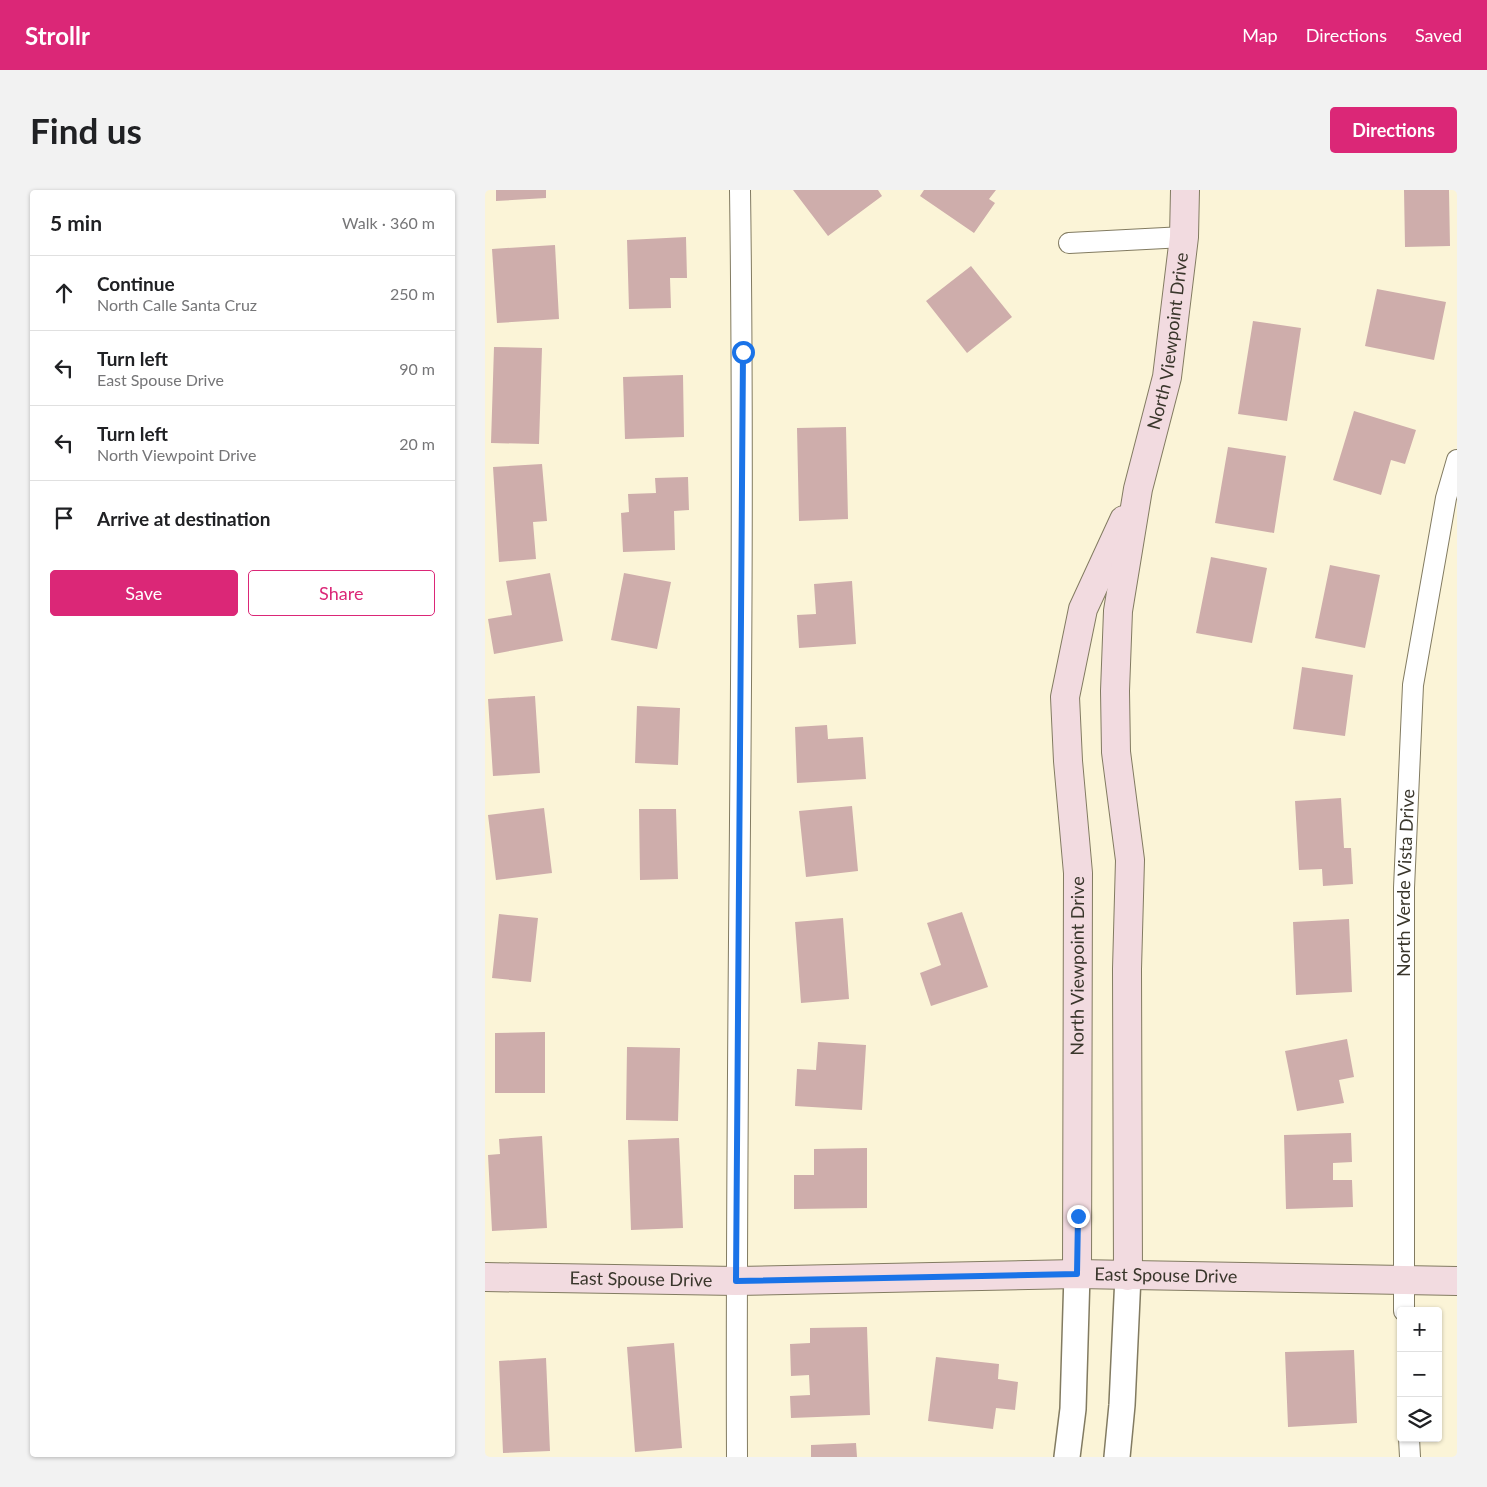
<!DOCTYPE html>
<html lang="en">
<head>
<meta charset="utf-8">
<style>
	body { margin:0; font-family:Lato,sans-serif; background:#f2f2f2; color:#202124 }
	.controls { position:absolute; right:15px; bottom:15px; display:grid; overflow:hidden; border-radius:5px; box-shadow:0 1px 4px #0004 }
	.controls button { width:45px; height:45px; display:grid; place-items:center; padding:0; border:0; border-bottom:1px solid #e0e0e0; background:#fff; color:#202124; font:25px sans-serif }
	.stop { position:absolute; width:15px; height:15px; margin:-11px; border:4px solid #1a73e8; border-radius:50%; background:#fff }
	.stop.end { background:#1a73e8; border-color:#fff; box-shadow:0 1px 5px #0008 }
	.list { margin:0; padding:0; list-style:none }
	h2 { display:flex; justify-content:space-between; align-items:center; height:65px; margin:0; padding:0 20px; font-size:21px }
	h2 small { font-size:16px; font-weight:400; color:#757577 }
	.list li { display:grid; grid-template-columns:32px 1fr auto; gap:15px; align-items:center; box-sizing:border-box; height:75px; padding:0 20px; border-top:1px solid #e0e0e0 }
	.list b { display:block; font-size:19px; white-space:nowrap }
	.list p { margin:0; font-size:16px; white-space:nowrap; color:#757577 }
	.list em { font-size:16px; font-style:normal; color:#757577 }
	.actions { display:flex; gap:10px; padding:15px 20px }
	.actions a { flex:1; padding:11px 0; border:1px solid #db2777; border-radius:5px; text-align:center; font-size:18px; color:#db2777 }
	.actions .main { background:#db2777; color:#fff }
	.icon { flex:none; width:28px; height:28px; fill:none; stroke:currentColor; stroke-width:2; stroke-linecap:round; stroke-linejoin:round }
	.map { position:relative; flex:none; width:972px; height:1267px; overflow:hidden; border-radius:5px }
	header { display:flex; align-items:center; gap:30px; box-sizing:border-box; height:70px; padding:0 25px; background:#db2777; color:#fff }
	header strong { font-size:24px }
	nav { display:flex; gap:28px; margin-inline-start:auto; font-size:18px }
	.intro { display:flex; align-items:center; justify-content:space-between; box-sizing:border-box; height:120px; padding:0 30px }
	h1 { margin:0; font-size:35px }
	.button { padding:12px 22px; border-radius:5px; background:#db2777; color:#fff; font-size:18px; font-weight:700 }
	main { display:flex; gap:30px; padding:0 30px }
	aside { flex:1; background:#fff; border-radius:5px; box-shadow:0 1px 4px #0004 }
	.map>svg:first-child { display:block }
</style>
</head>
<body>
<header>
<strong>Strollr</strong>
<nav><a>Map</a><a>Directions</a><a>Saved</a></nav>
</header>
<div class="intro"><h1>Find us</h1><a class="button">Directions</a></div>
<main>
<aside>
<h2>5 min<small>Walk · 360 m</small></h2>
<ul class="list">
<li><svg class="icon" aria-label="ahead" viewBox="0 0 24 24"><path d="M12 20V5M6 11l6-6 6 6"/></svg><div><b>Continue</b><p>North Calle Santa Cruz</p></div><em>250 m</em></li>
<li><svg class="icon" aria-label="left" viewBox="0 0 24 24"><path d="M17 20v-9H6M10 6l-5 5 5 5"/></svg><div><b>Turn left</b><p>East Spouse Drive</p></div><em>90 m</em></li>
<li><svg class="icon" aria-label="left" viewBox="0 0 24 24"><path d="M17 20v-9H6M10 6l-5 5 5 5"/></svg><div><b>Turn left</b><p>North Viewpoint Drive</p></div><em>20 m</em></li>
<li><svg class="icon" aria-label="arrive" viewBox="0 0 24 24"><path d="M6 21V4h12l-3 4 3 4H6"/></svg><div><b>Arrive at destination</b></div></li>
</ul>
<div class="actions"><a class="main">Save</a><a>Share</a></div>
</aside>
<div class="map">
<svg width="972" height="1267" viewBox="0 0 972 1267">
	<rect width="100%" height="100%" fill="#fbf4d7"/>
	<path fill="#ceadab" d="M 11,0 L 61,0 L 61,8 L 11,11 Z
		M 308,0 L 393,0 L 397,6 L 343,46 Z
		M 439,0 L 511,0 L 504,9 L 510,13 L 489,43 L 435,6 Z
		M 919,0 L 964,0 L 965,56 L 920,57 Z
		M 201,47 L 202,88 L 185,88 L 186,118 L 144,119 L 142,50 Z
		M 70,55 L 74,129 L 12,133 L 7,59 Z
		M 486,76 L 527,127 L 482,163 L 441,111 Z
		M 892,99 L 961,112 L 949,170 L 880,156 Z
		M 768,131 L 816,138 L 802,231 L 753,224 Z
		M 9,157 L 57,158 L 54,254 L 6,253 Z
		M 198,185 L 199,247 L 140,249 L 138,187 Z
		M 869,221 L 931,240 L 920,274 L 906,270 L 896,305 L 848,290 Z
		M 361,237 L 363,329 L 314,331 L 312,238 Z
		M 743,257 L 801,266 L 789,343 L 730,333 Z
		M 57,274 L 62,331 L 48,332 L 51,369 L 14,372 L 8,277 Z
		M 203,287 L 204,320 L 189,321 L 190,360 L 138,362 L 136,323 L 144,322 L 143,304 L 171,303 L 170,288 Z
		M 726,367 L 782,378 L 767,453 L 711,443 Z
		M 845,375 L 895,385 L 880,458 L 830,448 Z
		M 65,383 L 78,451 L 9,464 L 3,429 L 27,425 L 21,391 Z
		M 139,383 L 186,392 L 172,459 L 126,450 Z
		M 367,391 L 371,454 L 314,458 L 312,425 L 331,424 L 329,394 Z
		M 817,477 L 868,485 L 860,546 L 808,539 Z
		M 50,506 L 55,583 L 8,586 L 3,509 Z
		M 152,516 L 195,518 L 193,575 L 150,573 Z
		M 342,535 L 343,549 L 378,547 L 381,589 L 312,593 L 310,537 Z
		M 856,608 L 859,658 L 866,658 L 868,694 L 838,696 L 837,679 L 814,680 L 810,611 Z
		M 367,616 L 373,681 L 321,687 L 314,621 Z
		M 59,618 L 67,683 L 11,690 L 3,625 Z
		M 154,619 L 191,619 L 193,689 L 155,690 Z
		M 477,722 L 503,797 L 446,816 L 435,783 L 456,775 L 442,733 Z
		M 14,724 L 53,728 L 46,792 L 7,788 Z
		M 358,728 L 364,809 L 316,813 L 310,732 Z
		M 864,729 L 867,802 L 811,805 L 808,732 Z
		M 60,842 L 60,903 L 10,903 L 10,843 Z
		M 862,849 L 869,887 L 854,890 L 859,913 L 812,921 L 800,861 Z
		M 333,852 L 381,855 L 377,920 L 310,916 L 312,879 L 331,880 Z
		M 142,857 L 195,858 L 193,931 L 141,930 Z
		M 866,943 L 867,972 L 848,973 L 848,990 L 867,990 L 868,1017 L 801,1019 L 799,945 Z
		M 57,946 L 62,1038 L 7,1041 L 3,965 L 15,964 L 14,949 Z
		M 194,948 L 198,1038 L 146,1040 L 143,950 Z
		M 382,958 L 382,1018 L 309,1019 L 309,985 L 329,985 L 329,959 Z
		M 382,1137 L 385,1225 L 306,1228 L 305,1206 L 325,1205 L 324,1185 L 306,1186 L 305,1154 L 325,1153 L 325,1138 Z
		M 189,1153 L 197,1258 L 150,1262 L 142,1157 Z
		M 869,1160 L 872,1233 L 803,1237 L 800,1162 Z
		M 451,1167 L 514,1174 L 513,1189 L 533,1192 L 530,1220 L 511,1218 L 508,1239 L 443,1231 Z
		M 61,1168 L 65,1261 L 18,1263 L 14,1171 Z
		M 371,1253 L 372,1267 L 326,1267 L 326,1255 Z"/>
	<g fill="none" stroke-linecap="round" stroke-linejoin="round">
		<g stroke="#827b61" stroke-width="22">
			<g id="minor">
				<path d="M 584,53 L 699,47"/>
				<path id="s1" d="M 919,1121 L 919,698 L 928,495 L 961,308 L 972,270"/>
				<path d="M 924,1248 L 925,1267"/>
				<path d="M 252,1267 C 250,845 261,422 255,0"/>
			</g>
		</g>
		<g stroke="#827b61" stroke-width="28">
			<path id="tertiary" d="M 582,1267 L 588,1219 L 592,1084
				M 632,1267 L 637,1215 L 643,1086"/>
		</g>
		<g stroke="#827b61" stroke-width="30">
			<g id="secondary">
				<path id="s2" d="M 592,1084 L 593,683 L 583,571 L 580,507 L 598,419 L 639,330"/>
				<path id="s3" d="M 643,1086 L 642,779 L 645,670 L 631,562 L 630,501 L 633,421 L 653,299 L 682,187 L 699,47 L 700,0"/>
				<path id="s4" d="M 0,1087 L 251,1091 L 592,1084 L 972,1091"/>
			</g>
		</g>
		<use href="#minor" stroke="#fff" stroke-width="20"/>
		<use href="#tertiary" stroke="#fff" stroke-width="25"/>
		<use href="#secondary" stroke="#f2dbe0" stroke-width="28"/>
	</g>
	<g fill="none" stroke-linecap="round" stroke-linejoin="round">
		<path stroke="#1a73e8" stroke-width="6" d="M 258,162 L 251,1091 L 592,1084 L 593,1026"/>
	</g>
	<g text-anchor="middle" stroke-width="4.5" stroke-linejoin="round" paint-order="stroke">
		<g font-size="18" fill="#39362b" stroke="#fff">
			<text dy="6" stroke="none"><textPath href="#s3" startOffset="941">North Viewpoint Drive</textPath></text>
			<text dy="6" stroke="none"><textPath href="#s1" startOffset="428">North Verde Vista Drive</textPath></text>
			<text dy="6" stroke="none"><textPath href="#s2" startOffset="308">North Viewpoint Drive</textPath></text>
			<text dy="6" stroke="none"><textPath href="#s4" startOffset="681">East Spouse Drive</textPath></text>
			<text dy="6" stroke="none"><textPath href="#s4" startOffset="156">East Spouse Drive</textPath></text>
		</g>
	</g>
</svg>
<div class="controls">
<button>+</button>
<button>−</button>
<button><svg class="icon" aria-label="layers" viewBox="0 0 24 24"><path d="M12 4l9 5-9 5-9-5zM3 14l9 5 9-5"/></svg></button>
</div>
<div class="stop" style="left:258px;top:162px"></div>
<div class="stop end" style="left:593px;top:1026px"></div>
</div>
</main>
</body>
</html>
